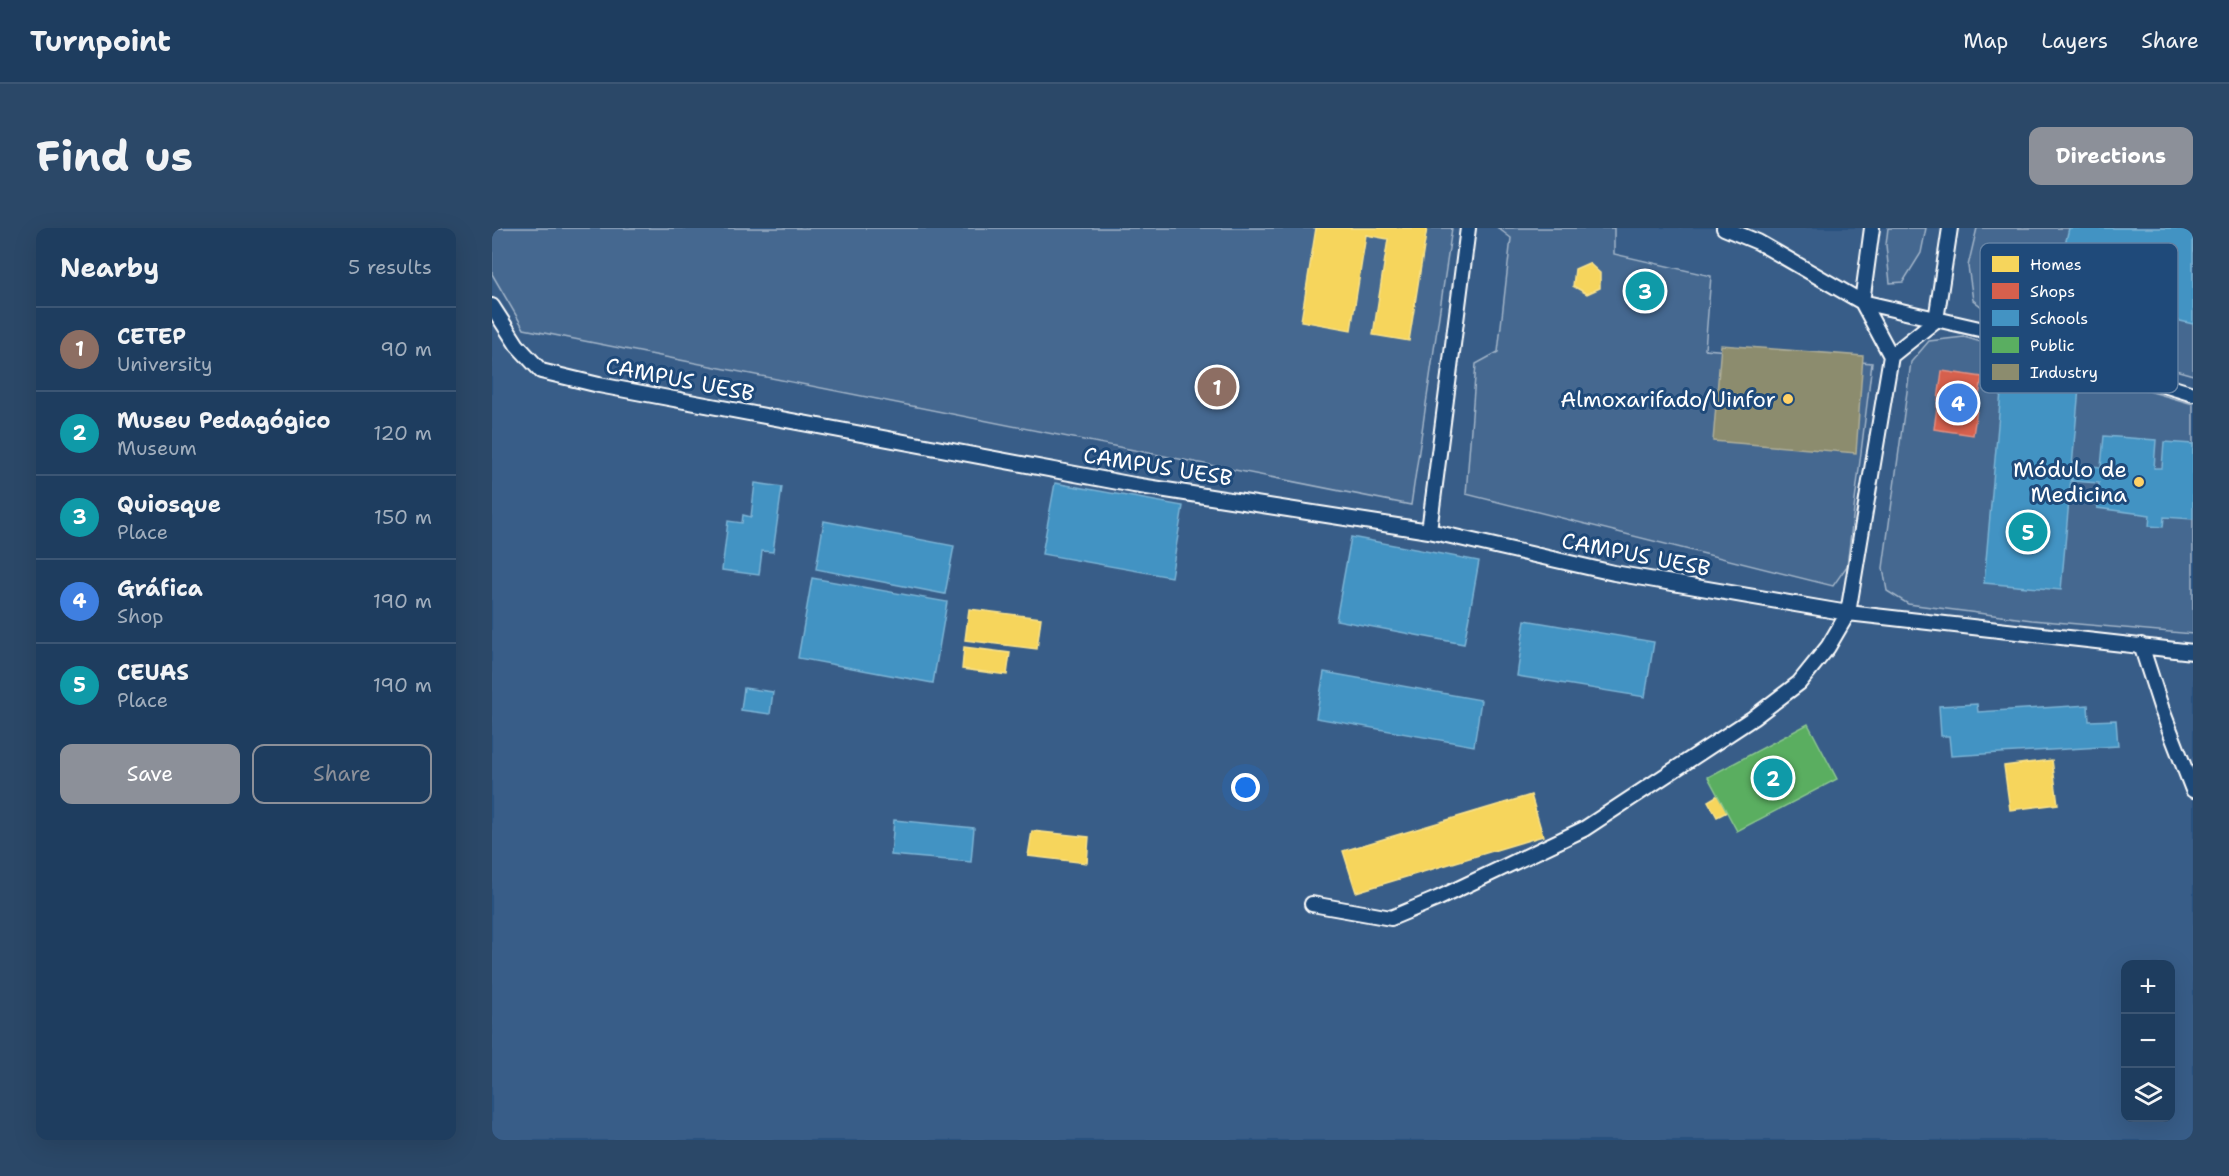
<!DOCTYPE html>
<html lang="en">
<head>
<meta charset="utf-8">
<style>
	body { margin:0; font-family:"Shantell Sans",sans-serif; background:#2b4868; color:#f1f3f6 }
	.controls { position:absolute; right:18px; bottom:18px; display:grid; overflow:hidden; border-radius:12px; box-shadow:0 6px 24px #0002 }
	.controls button { width:54px; height:54px; display:grid; place-items:center; padding:0; border:0; border-bottom:2px solid #3c5674; background:#1e3d5f; color:#f1f3f6; font:30px sans-serif }
	.you { position:absolute; left:754px; top:560px; width:21px; height:21px; margin:-15px; border:4px solid #fff; border-radius:50%; background:#1a73e8; box-shadow:0 0 0 9px #1a73e833 }
	.badge { display:grid; place-items:center; width:39px; height:39px; border-radius:50%; background:#8c9099; color:#fff; font-size:20px; font-weight:700 }
	.pin { position:absolute; translate:-50% -50%; border:3px solid #fff; box-shadow:0 2px 6px #0006 }
	.list { margin:0; padding:0; list-style:none }
	h2 { display:flex; justify-content:space-between; align-items:center; height:78px; margin:0; padding:0 24px; font-size:26px }
	h2 small { font-size:20px; font-weight:400; color:#a1aebd }
	.list li { display:grid; grid-template-columns:39px 1fr auto; gap:18px; align-items:center; box-sizing:border-box; height:84px; padding:0 24px; border-top:2px solid #3c5674 }
	.list b { display:block; font-size:22px; white-space:nowrap }
	.list p { margin:0; font-size:20px; white-space:nowrap; color:#a1aebd }
	.list em { font-size:20px; font-style:normal; color:#a1aebd }
	.actions { display:flex; gap:12px; padding:18px 24px }
	.actions a { flex:1; padding:14px 0; border:2px solid #8c9099; border-radius:12px; text-align:center; font-size:21px; color:#8c9099 }
	.actions .main { background:#8c9099; color:#fff }
	.icon { flex:none; width:33px; height:33px; fill:none; stroke:currentColor; stroke-width:2; stroke-linecap:round; stroke-linejoin:round }
	.map { position:relative; flex:none; width:1701px; height:912px; overflow:hidden; border-radius:12px }
	header { display:flex; align-items:center; gap:36px; box-sizing:border-box; height:84px; padding:0 30px; background:#1e3d5f; border-bottom:2px solid #3c5674 }
	header strong { font-size:28px }
	nav { display:flex; gap:33px; margin-inline-start:auto; font-size:21px }
	.intro { display:flex; align-items:center; justify-content:space-between; box-sizing:border-box; height:144px; padding:0 36px }
	h1 { margin:0; font-size:42px }
	.button { padding:15px 27px; border-radius:12px; background:#8c9099; color:#fff; font-size:21px; font-weight:700 }
	main { display:flex; gap:36px; padding:0 36px }
	aside { flex:1; background:#1e3d5f; border-radius:12px; box-shadow:0 6px 24px #0002 }
	.map>svg:first-child { display:block }
</style>
</head>
<body>
<header>
<strong>Turnpoint</strong>
<nav><a>Map</a><a>Layers</a><a>Share</a></nav>
</header>
<div class="intro"><h1>Find us</h1><a class="button">Directions</a></div>
<main>
<aside>
<h2>Nearby<small>5 results</small></h2>
<ul class="list">
<li><span class="badge" style="background:#8d6e63">1</span><div><b>CETEP</b><p>University</p></div><em>90 m</em></li>
<li><span class="badge" style="background:#0f9aa8">2</span><div><b>Museu Pedagógico</b><p>Museum</p></div><em>120 m</em></li>
<li><span class="badge" style="background:#0f9aa8">3</span><div><b>Quiosque</b><p>Place</p></div><em>150 m</em></li>
<li><span class="badge" style="background:#3f7fe0">4</span><div><b>Gráfica</b><p>Shop</p></div><em>190 m</em></li>
<li><span class="badge" style="background:#0f9aa8">5</span><div><b>CEUAS</b><p>Place</p></div><em>190 m</em></li>
</ul>
<div class="actions"><a class="main">Save</a><a>Share</a></div>
</aside>
<div class="map">
<svg width="1701" height="912" viewBox="0 0 1701 912">
	<rect width="100%" height="100%" fill="#28517f"/>
	<filter id="ink" filterUnits="userSpaceOnUse"><feTurbulence type="fractalNoise" baseFrequency=".0167" numOctaves="2"/><feDisplacementMap in="SourceGraphic" scale="12" xChannelSelector="R" yChannelSelector="G"/><feConvolveMatrix kernelMatrix="1 2 1 2 8 2 1 2 1" color-interpolation-filters="sRGB"/></filter>
	<g filter="url(#ink)">
		<path fill="#375d88" fill-rule="evenodd" d="M 0,0 L 1701,0 L 1701,912 L 0,912 ZM 1634,736 L 1678,736 L 1678,890 L 1634,890 Z"/>
		<path fill="#446890" stroke="#a2b4c8" stroke-width="1.5" d="M 0,0 L 960,0 L 919,277 L 32,101 L 0,46 Z
			M 1006,0 L 1122,0 L 1122,26 L 1219,48 L 1213,121 L 1380,135 L 1355,338 L 1341,358 L 974,266 L 984,136 L 1006,124 L 1019,10 Z
			M 1396,0 L 1434,0 L 1429,25 L 1411,54 L 1398,55 L 1394,17 Z
			M 1485,0 L 1701,0 L 1701,147 L 1507,92 L 1481,72 L 1476,38 Z
			M 1472,109 L 1701,176 L 1701,406 L 1540,392 L 1416,376 L 1395,363 L 1391,340 L 1419,134 L 1437,113 Z"/>
		<path fill="#f6d55c" stroke="#f9e28d" stroke-width="1.5" d="M 824,0 L 935,0 L 917,113 L 881,107 L 896,11 L 874,7 L 859,102 L 809,93 Z
			M 1097,35 L 1108,45 L 1108,60 L 1095,66 L 1081,58 L 1083,41 Z
			M 1153,43 L 1167,55 L 1167,73 L 1154,81 L 1139,70 L 1138,52 Z
			M 477,381 L 549,390 L 545,421 L 473,412 Z
			M 472,419 L 518,425 L 515,447 L 470,441 Z
			M 1560,532 L 1566,576 L 1518,582 L 1512,538 Z
			M 1039,567 L 1051,608 L 864,664 L 851,623 Z
			M 1226,567 L 1235,584 L 1225,589 L 1216,573 Z
			M 540,603 L 597,609 L 595,635 L 536,628 Z"/>
		<path fill="#d6604d" stroke="#e29082" stroke-width="1.5" d="M 1450,143 L 1490,149 L 1481,207 L 1442,201 Z"/>
		<path fill="#4393c3" stroke="#7bb3d5" stroke-width="1.5" d="M 1577,0 L 1701,0 L 1701,96 L 1562,63 Z
			M 1510,152 L 1587,160 L 1569,362 L 1492,355 Z
			M 1612,208 L 1664,212 L 1662,240 L 1670,240 L 1672,214 L 1701,216 L 1701,291 L 1672,289 L 1671,299 L 1657,298 L 1658,287 L 1605,280 L 1607,255 L 1580,253 L 1581,236 L 1609,239 Z
			M 263,255 L 290,259 L 281,324 L 270,323 L 267,347 L 230,342 L 236,293 L 250,295 L 251,287 L 259,289 Z
			M 563,255 L 691,278 L 679,349 L 550,326 Z
			M 332,293 L 462,318 L 453,366 L 324,341 Z
			M 859,309 L 987,333 L 972,416 L 844,392 Z
			M 320,350 L 455,374 L 441,455 L 306,430 Z
			M 1033,392 L 1162,414 L 1153,469 L 1025,448 Z
			M 832,444 L 989,472 L 982,518 L 824,490 Z
			M 252,460 L 281,464 L 278,486 L 249,482 Z
			M 1485,476 L 1486,484 L 1596,477 L 1597,493 L 1624,492 L 1626,518 L 1459,528 L 1457,508 L 1449,508 L 1447,478 Z
			M 402,592 L 482,600 L 479,634 L 399,627 Z"/>
		<path fill="#5aae61" stroke="#8cc690" stroke-width="1.5" d="M 1316,496 L 1345,551 L 1245,603 L 1216,549 Z"/>
		<path fill="#8c8c6e" stroke="#aeae9a" stroke-width="1.5" d="M 1229,117 L 1371,128 L 1364,225 L 1221,213 Z"/>
		<g fill="none" stroke-linecap="round" stroke-linejoin="round">
			<g stroke="#fff" stroke-width="18">
				<path id="service" d="M 1232,0 L 1266,14 L 1370,74 L 1496,103 L 1701,166
					M 0,78 L 25,117 L 49,143 L 107,157 L 642,257 L 937,303 L 1122,345 L 1356,385 L 1701,424
					M 1399,128 L 1444,92 L 1458,0
					M 937,303 L 976,0
					M 1649,417 L 1670,482 L 1701,562
					M 820,676 L 899,690 L 947,670 L 1092,601 L 1261,490 L 1307,455 L 1336,419 L 1356,385 L 1399,128 L 1370,74 L 1380,0"/>
			</g>
			<use href="#service" stroke="#1f4a7a" stroke-width="14"/>
		</g>
	</g>
	<g fill="#ffd166" stroke="#1f4a7a" stroke-width="2">
		<circle cx="1296" cy="171" r="6"/>
		<circle cx="1647" cy="254" r="6"/>
	</g>
	<g text-anchor="middle" stroke-width="6" stroke-linejoin="round" paint-order="stroke">
		<g font-size="22" fill="#fff" stroke="#1f4a7a">
			<text transform="translate(188 151) rotate(11)" y="8">CAMPUS UESB</text>
			<text transform="translate(666 238) rotate(9)" y="8">CAMPUS UESB</text>
			<text transform="translate(1144 326) rotate(11)" y="8">CAMPUS UESB</text>
		</g>
		<g font-size="22" fill="#fff" stroke="#1f4a7a" text-anchor="end">
			<text x="1284" y="179">Almoxarifado/Uinfor</text>
			<text x="1635" y="249">Módulo de<tspan x="1635" dy="25">Medicina</tspan></text>
		</g>
	</g>
	<rect x="1488" y="15" width="198" height="150" rx="9" fill="#1f4a7a" stroke="#6280a2" stroke-width="1.5"/>
	<rect x="1500" y="28" width="27" height="16" fill="#f6d55c"/>
	<rect x="1500" y="55" width="27" height="16" fill="#d6604d"/>
	<rect x="1500" y="82" width="27" height="16" fill="#4393c3"/>
	<rect x="1500" y="109" width="27" height="16" fill="#5aae61"/>
	<rect x="1500" y="136" width="27" height="16" fill="#8c8c6e"/>
	<g font-size="16" fill="#fff">
		<text x="1538" y="42">Homes</text>
		<text x="1538" y="69">Shops</text>
		<text x="1538" y="96">Schools</text>
		<text x="1538" y="123">Public</text>
		<text x="1538" y="150">Industry</text>
	</g>
</svg>
<div class="controls">
<button>+</button>
<button>−</button>
<button><svg class="icon" aria-label="layers" viewBox="0 0 24 24"><path d="M12 4l9 5-9 5-9-5zM3 14l9 5 9-5"/></svg></button>
</div>
<div class="you"></div>
<div class="pin badge" style="left:725px;top:159px;background:#8d6e63">1</div>
<div class="pin badge" style="left:1281px;top:550px;background:#0f9aa8">2</div>
<div class="pin badge" style="left:1153px;top:63px;background:#0f9aa8">3</div>
<div class="pin badge" style="left:1466px;top:175px;background:#3f7fe0">4</div>
<div class="pin badge" style="left:1536px;top:304px;background:#0f9aa8">5</div>
</div>
</main>
</body>
</html>
